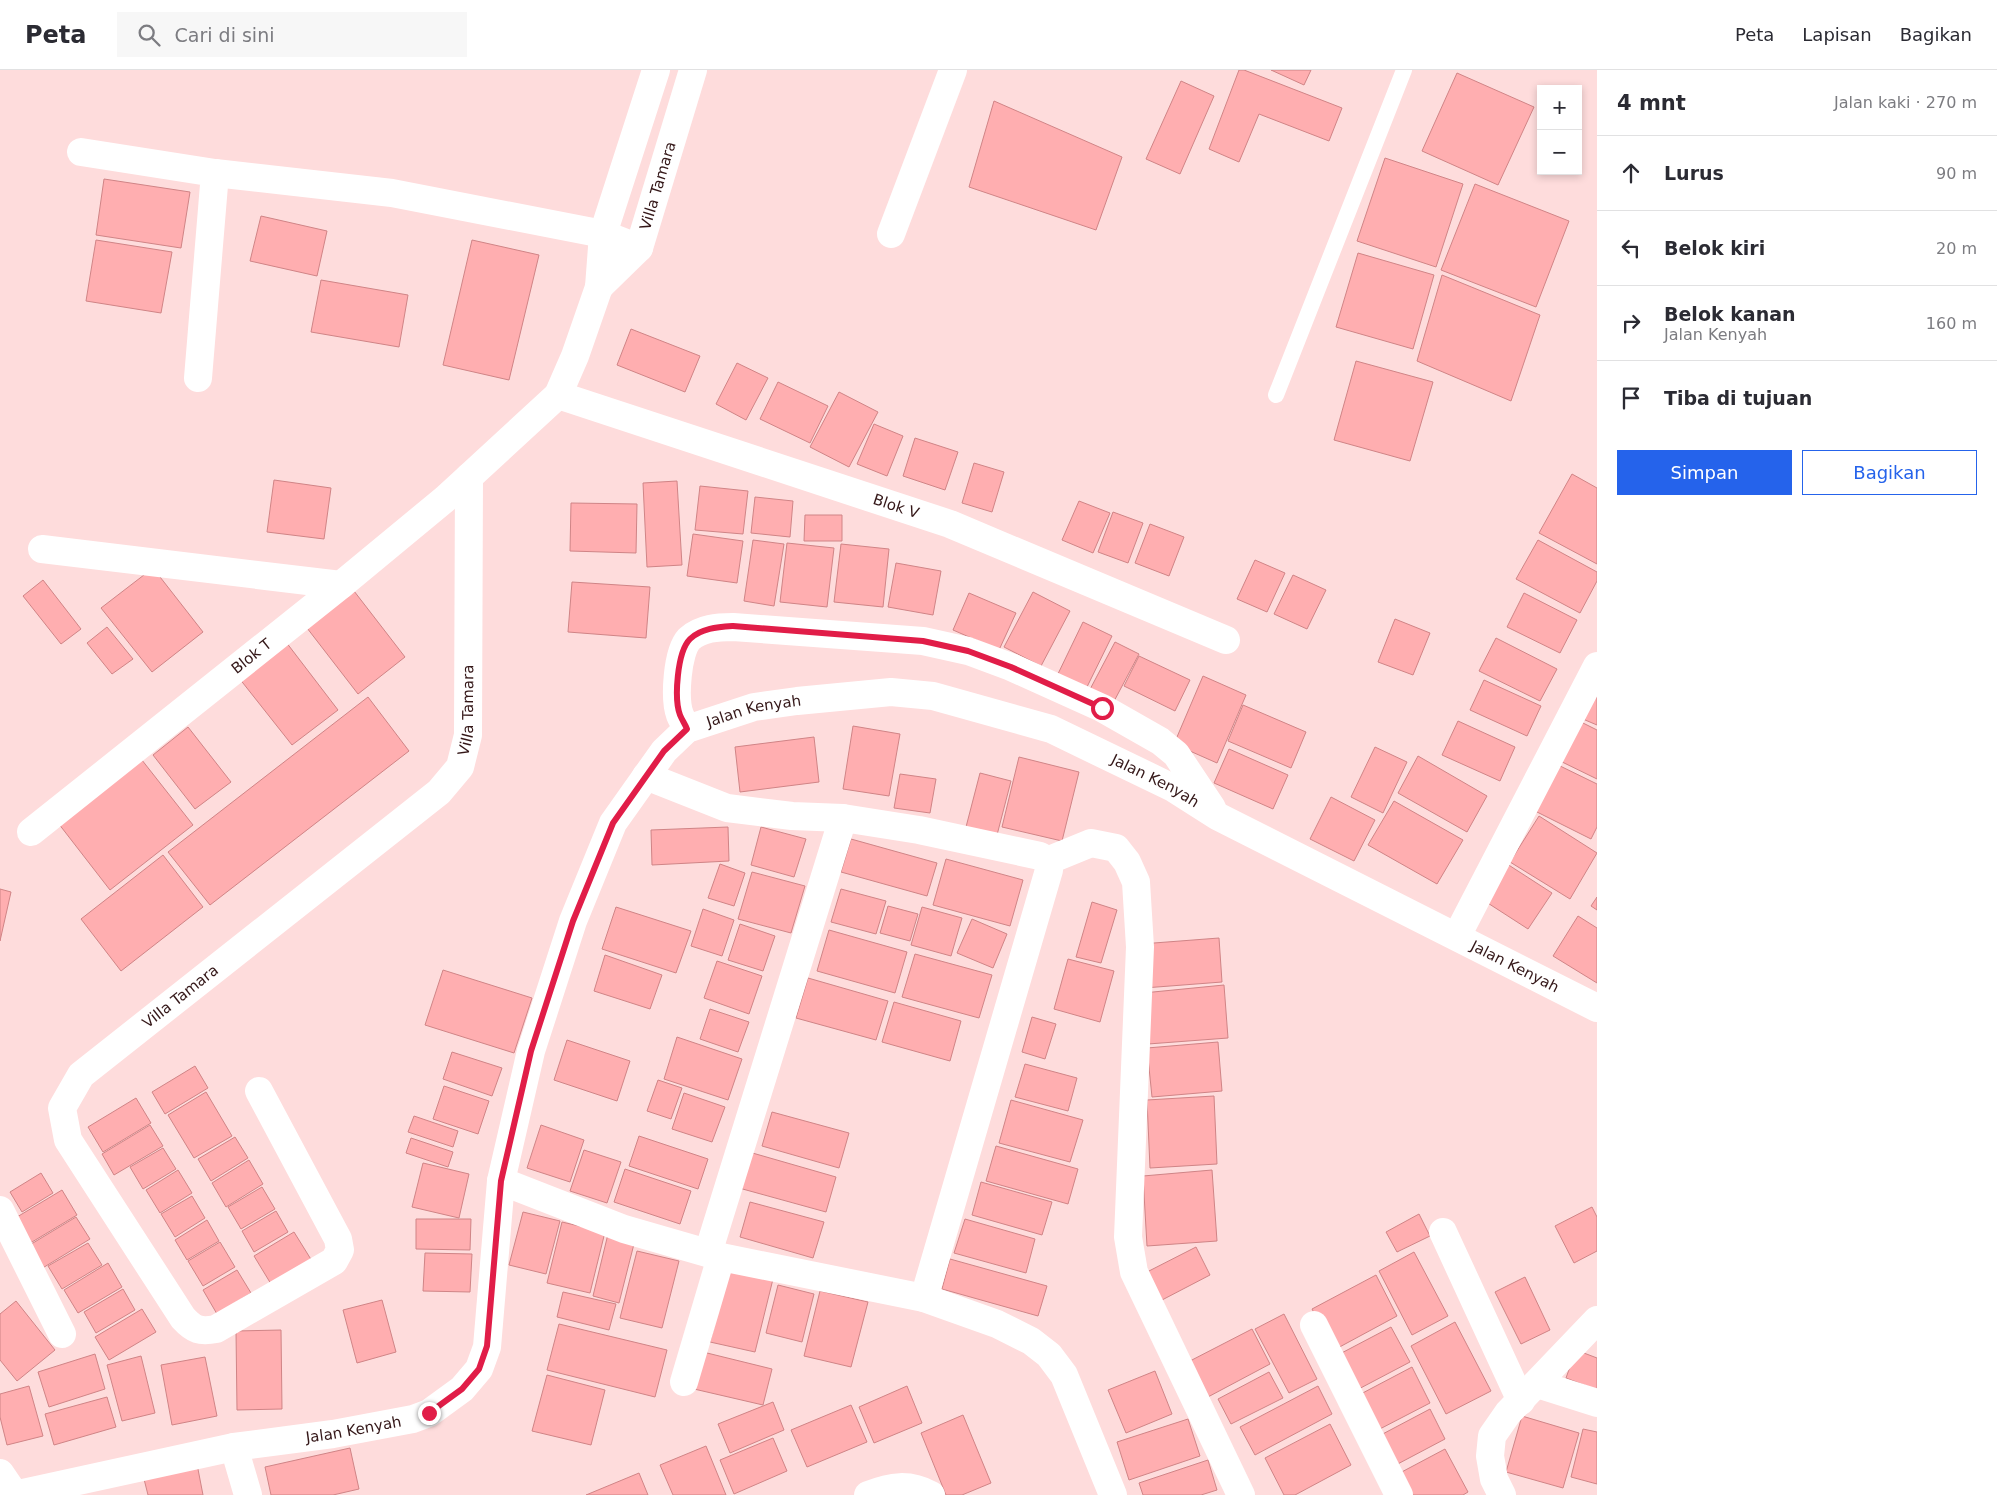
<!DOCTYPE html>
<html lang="id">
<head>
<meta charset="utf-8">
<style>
	body { margin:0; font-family:"DejaVu Sans",sans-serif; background:#f7f7f7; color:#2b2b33 }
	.controls { position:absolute; right:15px; top:15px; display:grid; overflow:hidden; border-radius:0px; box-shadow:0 2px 8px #0003 }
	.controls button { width:45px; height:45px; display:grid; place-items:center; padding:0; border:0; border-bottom:1px solid #e1e1e2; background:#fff; color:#2b2b33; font:25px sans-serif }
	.stop { position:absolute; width:15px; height:15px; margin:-11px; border:4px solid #e11d48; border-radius:50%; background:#fff }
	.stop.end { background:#e11d48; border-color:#fff; box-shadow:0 1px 5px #0008 }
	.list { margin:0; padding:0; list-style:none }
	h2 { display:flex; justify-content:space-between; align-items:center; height:65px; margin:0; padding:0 20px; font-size:21px }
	h2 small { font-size:16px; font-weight:400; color:#7c7c81 }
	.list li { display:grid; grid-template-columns:32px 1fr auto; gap:15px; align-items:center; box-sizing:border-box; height:75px; padding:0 20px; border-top:1px solid #e1e1e2 }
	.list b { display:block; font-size:19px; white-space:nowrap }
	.list p { margin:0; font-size:16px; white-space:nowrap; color:#7c7c81 }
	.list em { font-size:16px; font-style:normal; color:#7c7c81 }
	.actions { display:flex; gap:10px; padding:15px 20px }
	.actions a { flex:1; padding:11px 0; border:1px solid #2563eb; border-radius:0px; text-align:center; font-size:18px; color:#2563eb }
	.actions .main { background:#2563eb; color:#fff }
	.icon { flex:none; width:28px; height:28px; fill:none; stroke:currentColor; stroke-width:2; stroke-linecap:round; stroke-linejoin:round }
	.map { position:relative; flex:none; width:1597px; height:1425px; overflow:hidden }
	header { display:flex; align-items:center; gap:30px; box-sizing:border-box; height:70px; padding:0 25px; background:#fff; border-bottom:1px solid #e1e1e2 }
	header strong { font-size:24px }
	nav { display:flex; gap:28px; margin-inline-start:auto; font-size:18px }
	.search { width:350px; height:45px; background:#f7f7f7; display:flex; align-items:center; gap:12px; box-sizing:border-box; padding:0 18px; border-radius:0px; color:#7c7c81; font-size:19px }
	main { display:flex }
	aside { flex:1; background:#fff }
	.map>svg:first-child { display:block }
</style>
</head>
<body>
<header>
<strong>Peta</strong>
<div class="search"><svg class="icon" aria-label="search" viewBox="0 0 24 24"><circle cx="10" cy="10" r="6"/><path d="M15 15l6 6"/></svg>Cari di sini</div>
<nav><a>Peta</a><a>Lapisan</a><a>Bagikan</a></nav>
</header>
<main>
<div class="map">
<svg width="1597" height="1425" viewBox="0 0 1597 1425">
	<rect width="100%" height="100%" fill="#fedcdc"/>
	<path fill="#ffaeb0" stroke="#d08486" d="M 1239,0 L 1244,0 L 1342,38 L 1329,71 L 1259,44 L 1239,92 L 1209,79 Z
		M 1271,0 L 1311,0 L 1304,15 Z
		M 1457,3 L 1534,37 L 1498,115 L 1422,81 Z
		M 1181,11 L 1214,26 L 1180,104 L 1146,89 Z
		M 994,31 L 1122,87 L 1096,160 L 969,117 Z
		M 1385,88 L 1463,114 L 1436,197 L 1357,171 Z
		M 104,109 L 190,122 L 181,178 L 96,165 Z
		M 1475,114 L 1569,151 L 1536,237 L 1441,200 Z
		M 261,146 L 327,161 L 317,206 L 250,191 Z
		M 96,170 L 172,182 L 161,243 L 86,231 Z
		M 472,170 L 539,185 L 509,310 L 443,295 Z
		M 1358,183 L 1434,205 L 1413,279 L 1336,257 Z
		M 1442,205 L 1540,245 L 1511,331 L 1417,291 Z
		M 321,210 L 408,225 L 399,277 L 311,262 Z
		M 631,259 L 700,286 L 685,322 L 617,295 Z
		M 1356,291 L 1433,312 L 1410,391 L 1334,370 Z
		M 737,293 L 768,308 L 746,350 L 716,334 Z
		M 778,312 L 828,336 L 810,373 L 760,349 Z
		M 839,322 L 878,342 L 849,397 L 810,377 Z
		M 874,354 L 903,366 L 887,406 L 857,394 Z
		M 915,368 L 958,382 L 945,420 L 903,406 Z
		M 974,393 L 1004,402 L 992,442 L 962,433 Z
		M 1572,404 L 1597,418 L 1597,494 L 1539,463 Z
		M 274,410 L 331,418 L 324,469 L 267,462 Z
		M 677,411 L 682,495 L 647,497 L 643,413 Z
		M 700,416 L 748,421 L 743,464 L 695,460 Z
		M 755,427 L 793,431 L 790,467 L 751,463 Z
		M 1079,431 L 1110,443 L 1093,483 L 1062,470 Z
		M 571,433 L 637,434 L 636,483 L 570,481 Z
		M 1113,442 L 1143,453 L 1128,493 L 1098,482 Z
		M 805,445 L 842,445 L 842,471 L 804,471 Z
		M 1150,454 L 1184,467 L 1169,506 L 1135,493 Z
		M 693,464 L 743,471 L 737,513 L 687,506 Z
		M 753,470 L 784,474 L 774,536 L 744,531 Z
		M 1538,470 L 1597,502 L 1597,511 L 1580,543 L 1516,509 Z
		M 787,473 L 834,478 L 827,537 L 780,532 Z
		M 841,474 L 889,479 L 883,537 L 834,532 Z
		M 1255,490 L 1285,503 L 1267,542 L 1237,529 Z
		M 896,493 L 941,501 L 933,545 L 888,537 Z
		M 153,498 L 203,562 L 152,602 L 101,538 Z
		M 1293,505 L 1326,520 L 1307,559 L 1274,544 Z
		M 43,510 L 81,559 L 61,574 L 23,526 Z
		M 572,512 L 650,517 L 646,568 L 568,562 Z
		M 354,521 L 405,587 L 358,624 L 307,558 Z
		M 1033,522 L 1070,541 L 1041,596 L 1004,577 Z
		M 969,523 L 1016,543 L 999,580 L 953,560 Z
		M 1524,523 L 1577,550 L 1560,583 L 1507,557 Z
		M 1395,549 L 1430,563 L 1413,605 L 1378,592 Z
		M 1083,552 L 1112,566 L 1085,621 L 1056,608 Z
		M 107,557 L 133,589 L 112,604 L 87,573 Z
		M 1496,568 L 1557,599 L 1540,631 L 1479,601 Z
		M 286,572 L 338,640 L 292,675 L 239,608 Z
		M 1115,572 L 1139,584 L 1111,637 L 1087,625 Z
		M 1139,586 L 1190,610 L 1175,641 L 1124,616 Z
		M 1203,606 L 1246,625 L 1217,693 L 1174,674 Z
		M 1597,608 L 1597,655 L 1578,647 Z
		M 1484,610 L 1541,636 L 1527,666 L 1470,640 Z
		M 368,627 L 409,681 L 210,835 L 168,782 Z
		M 1243,635 L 1306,662 L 1291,698 L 1228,671 Z
		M 1575,649 L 1597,660 L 1597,709 L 1556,689 Z
		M 1458,651 L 1515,677 L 1500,711 L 1442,685 Z
		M 853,656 L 900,664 L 889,726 L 843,719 Z
		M 188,657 L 231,712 L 195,739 L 153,685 Z
		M 814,667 L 819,712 L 740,722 L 735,677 Z
		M 1375,677 L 1407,692 L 1383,743 L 1351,727 Z
		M 1229,679 L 1288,705 L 1273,739 L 1214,713 Z
		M 138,685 L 193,755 L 110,820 L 55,749 Z
		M 1418,686 L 1487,726 L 1467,762 L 1398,723 Z
		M 1019,687 L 1079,702 L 1062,771 L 1002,757 Z
		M 1556,694 L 1597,714 L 1597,757 L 1591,769 L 1533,740 Z
		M 980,703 L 1011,711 L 997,765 L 966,757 Z
		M 900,704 L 936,709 L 930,743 L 894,738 Z
		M 1331,727 L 1375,750 L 1354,791 L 1310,769 Z
		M 1394,731 L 1463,770 L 1437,814 L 1368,775 Z
		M 1539,746 L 1597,783 L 1570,829 L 1510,792 Z
		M 728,757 L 729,791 L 652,795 L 651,760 Z
		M 761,757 L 806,769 L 794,807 L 751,795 Z
		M 851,769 L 937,793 L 927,826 L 841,802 Z
		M 163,785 L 203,837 L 121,901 L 81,849 Z
		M 946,789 L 1023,810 L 1010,856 L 933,835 Z
		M 1504,792 L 1552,823 L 1528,859 L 1480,828 Z
		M 720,794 L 745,803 L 734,836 L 708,828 Z
		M 752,802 L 805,816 L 791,863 L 738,849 Z
		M 0,819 L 11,822 L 0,871 Z
		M 841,819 L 886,831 L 876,864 L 831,852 Z
		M 1597,827 L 1597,840 L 1591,836 Z
		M 1092,832 L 1117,840 L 1101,893 L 1076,887 Z
		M 888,836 L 918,844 L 910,871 L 880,863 Z
		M 616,837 L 691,861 L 676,903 L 602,879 Z
		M 922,837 L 962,848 L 951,886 L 911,875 Z
		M 703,839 L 734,850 L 722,886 L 691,876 Z
		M 1578,846 L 1597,858 L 1597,913 L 1553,886 Z
		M 972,849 L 1007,864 L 993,898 L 957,883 Z
		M 740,854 L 775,866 L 763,901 L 728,890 Z
		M 829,860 L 907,882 L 895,923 L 817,901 Z
		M 1219,868 L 1222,912 L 1144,918 L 1141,874 Z
		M 915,884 L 992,905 L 979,948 L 902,927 Z
		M 605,885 L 662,905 L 650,939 L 594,921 Z
		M 1068,889 L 1114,901 L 1100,952 L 1054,939 Z
		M 717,891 L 762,906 L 749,944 L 704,928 Z
		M 443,900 L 532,928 L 514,983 L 425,955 Z
		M 808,908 L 888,931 L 876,970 L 796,948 Z
		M 1224,915 L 1228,968 L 1148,974 L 1143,923 Z
		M 894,932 L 961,951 L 950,991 L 882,972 Z
		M 710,939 L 749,952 L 738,982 L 700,969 Z
		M 1032,947 L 1056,954 L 1045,989 L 1022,982 Z
		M 677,967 L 742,989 L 728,1030 L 664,1009 Z
		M 567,970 L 630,991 L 617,1031 L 554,1010 Z
		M 1218,972 L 1222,1021 L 1152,1027 L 1147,978 Z
		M 452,982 L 502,998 L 492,1026 L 443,1009 Z
		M 1025,994 L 1077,1008 L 1068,1041 L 1015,1027 Z
		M 195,996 L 208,1018 L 165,1044 L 152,1022 Z
		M 658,1010 L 682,1018 L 671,1049 L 647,1041 Z
		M 444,1016 L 489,1031 L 478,1064 L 433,1049 Z
		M 206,1022 L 232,1066 L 194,1088 L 168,1045 Z
		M 684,1023 L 725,1037 L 712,1072 L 672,1059 Z
		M 1214,1026 L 1217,1094 L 1150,1098 L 1147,1030 Z
		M 136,1028 L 151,1053 L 103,1082 L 88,1057 Z
		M 1011,1030 L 1083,1050 L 1070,1092 L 999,1073 Z
		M 772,1042 L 849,1063 L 839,1098 L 762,1076 Z
		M 414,1046 L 458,1061 L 453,1077 L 408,1062 Z
		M 150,1055 L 163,1076 L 114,1105 L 102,1084 Z
		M 541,1055 L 584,1070 L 570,1112 L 527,1098 Z
		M 639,1066 L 708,1089 L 698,1119 L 629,1096 Z
		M 235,1067 L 248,1088 L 211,1111 L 198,1089 Z
		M 411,1068 L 453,1082 L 448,1097 L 406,1083 Z
		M 996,1076 L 1078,1099 L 1068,1134 L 986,1111 Z
		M 163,1078 L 176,1099 L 143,1119 L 130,1097 Z
		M 584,1080 L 621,1092 L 607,1133 L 570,1121 Z
		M 749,1082 L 836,1107 L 826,1142 L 739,1118 Z
		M 249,1090 L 263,1114 L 226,1137 L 212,1113 Z
		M 423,1093 L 469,1104 L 459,1148 L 412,1137 Z
		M 625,1099 L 691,1121 L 680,1154 L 614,1132 Z
		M 178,1100 L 192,1123 L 160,1143 L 146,1120 Z
		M 1212,1100 L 1217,1171 L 1147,1176 L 1143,1106 Z
		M 41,1103 L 53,1123 L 22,1142 L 10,1122 Z
		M 981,1112 L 1052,1132 L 1042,1165 L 972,1145 Z
		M 262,1117 L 275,1139 L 241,1159 L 228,1137 Z
		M 62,1120 L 77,1145 L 27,1175 L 12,1150 Z
		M 192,1126 L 205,1148 L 175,1167 L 161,1144 Z
		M 750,1132 L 824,1152 L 813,1188 L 740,1167 Z
		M 1592,1137 L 1597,1147 L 1597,1181 L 1574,1193 L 1555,1156 Z
		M 276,1141 L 288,1162 L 254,1182 L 242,1161 Z
		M 523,1142 L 560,1151 L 546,1204 L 509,1195 Z
		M 1419,1144 L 1430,1166 L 1397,1182 L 1386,1162 Z
		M 76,1147 L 90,1169 L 41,1199 L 28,1176 Z
		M 416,1149 L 471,1149 L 470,1180 L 416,1179 Z
		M 965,1149 L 1035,1169 L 1026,1203 L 954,1183 Z
		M 207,1150 L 219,1171 L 187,1190 L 175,1170 Z
		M 562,1152 L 605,1162 L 590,1223 L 547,1213 Z
		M 294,1162 L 312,1191 L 271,1214 L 254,1186 Z
		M 608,1164 L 635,1170 L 619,1233 L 593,1226 Z
		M 220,1172 L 235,1197 L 203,1216 L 188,1191 Z
		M 88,1173 L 102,1195 L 62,1219 L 48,1196 Z
		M 1196,1177 L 1210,1205 L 1162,1230 L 1147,1202 Z
		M 637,1181 L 679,1191 L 662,1258 L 620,1248 Z
		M 1414,1182 L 1448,1246 L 1412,1265 L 1379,1201 Z
		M 425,1183 L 472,1184 L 470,1222 L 423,1221 Z
		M 950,1189 L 1047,1216 L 1038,1246 L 942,1219 Z
		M 108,1193 L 122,1217 L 78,1243 L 64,1220 Z
		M 729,1198 L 773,1209 L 755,1282 L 710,1272 Z
		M 237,1200 L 251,1223 L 217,1244 L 203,1220 Z
		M 1376,1205 L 1397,1246 L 1334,1280 L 1312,1239 Z
		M 1525,1207 L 1550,1260 L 1521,1274 L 1495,1222 Z
		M 778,1215 L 814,1224 L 802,1272 L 766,1263 Z
		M 123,1219 L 135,1240 L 96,1263 L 84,1242 Z
		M 820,1221 L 868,1232 L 851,1297 L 804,1286 Z
		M 563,1222 L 616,1234 L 609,1260 L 557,1247 Z
		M 382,1230 L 396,1282 L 357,1293 L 343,1240 Z
		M 16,1231 L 55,1280 L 17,1311 L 0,1290 L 0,1244 Z
		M 142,1239 L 156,1262 L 109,1290 L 95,1267 Z
		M 1284,1244 L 1317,1309 L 1289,1323 L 1255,1259 Z
		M 1455,1252 L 1491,1321 L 1446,1344 L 1411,1276 Z
		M 559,1254 L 667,1280 L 655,1327 L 547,1300 Z
		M 1391,1257 L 1410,1292 L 1353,1322 L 1334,1287 Z
		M 1252,1259 L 1270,1294 L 1206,1328 L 1188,1292 Z
		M 281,1260 L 282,1339 L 237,1340 L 236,1261 Z
		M 1576,1280 L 1597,1288 L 1597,1320 L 1566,1308 Z
		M 703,1282 L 772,1299 L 763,1335 L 694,1319 Z
		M 95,1284 L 105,1319 L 49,1337 L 38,1302 Z
		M 141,1286 L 155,1343 L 122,1351 L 107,1295 Z
		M 205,1287 L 217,1346 L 172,1355 L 161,1295 Z
		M 1412,1297 L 1430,1333 L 1376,1361 L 1357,1326 Z
		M 1155,1301 L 1172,1344 L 1126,1363 L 1108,1320 Z
		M 1269,1302 L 1283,1328 L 1231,1354 L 1218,1329 Z
		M 547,1305 L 605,1320 L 591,1375 L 532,1361 Z
		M 29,1316 L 43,1366 L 7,1375 L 0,1347 L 0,1324 Z
		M 907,1316 L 922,1353 L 874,1373 L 859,1337 Z
		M 1318,1316 L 1332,1344 L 1255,1385 L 1240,1357 Z
		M 107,1327 L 116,1357 L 54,1375 L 45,1344 Z
		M 773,1332 L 784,1360 L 730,1383 L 718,1354 Z
		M 851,1335 L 867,1372 L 807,1397 L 791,1360 Z
		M 1430,1339 L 1445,1369 L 1392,1397 L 1377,1367 Z
		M 963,1345 L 991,1413 L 962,1425 L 946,1425 L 921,1363 Z
		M 1522,1346 L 1579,1363 L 1563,1418 L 1506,1402 Z
		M 1188,1349 L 1200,1386 L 1129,1410 L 1117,1372 Z
		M 1330,1354 L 1351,1395 L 1295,1425 L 1284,1425 L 1265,1388 Z
		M 1583,1359 L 1597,1362 L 1597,1414 L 1571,1407 Z
		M 773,1368 L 787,1401 L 734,1424 L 720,1390 Z
		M 706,1376 L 726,1425 L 673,1425 L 660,1395 Z
		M 350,1378 L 359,1419 L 333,1425 L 271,1425 L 265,1397 Z
		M 1445,1379 L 1468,1422 L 1463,1425 L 1406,1425 L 1396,1405 Z
		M 1208,1390 L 1217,1420 L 1201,1425 L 1143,1425 L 1139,1413 Z
		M 197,1394 L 203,1425 L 148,1425 L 143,1405 Z
		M 639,1403 L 648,1425 L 586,1425 Z"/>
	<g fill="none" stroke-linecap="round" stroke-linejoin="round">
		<path stroke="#fff" stroke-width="16" d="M 1276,325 L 1404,0"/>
		<g stroke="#fff" stroke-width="28">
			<path d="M 81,82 L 215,103 L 392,123 L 603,164 L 639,178"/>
			<path d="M 891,164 L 953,0"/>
			<path id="s1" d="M 599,217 L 639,178 L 693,0"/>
			<path d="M 198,308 L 215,103"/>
			<path id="s2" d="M 558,325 L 950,454 L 1226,570"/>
			<path d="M 42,479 L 341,515"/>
			<path d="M 687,659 C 685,654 682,650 680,645 C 674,629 677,582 689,569 C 701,558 718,557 733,557 L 923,571 L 968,581 L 1011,597 L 1102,638 L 1160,671 L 1176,684 L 1212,738"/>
			<path d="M 646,706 L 727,738 L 792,746 L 843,748 L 919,760 L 1040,786 L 1047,791 L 1049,800 L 924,1228"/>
			<path id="s3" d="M 31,762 L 341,515 L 445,429 L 469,407"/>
			<path d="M 1047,791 L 1091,773 L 1116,778 L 1127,792 L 1136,812 L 1140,877 L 1128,1167 L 1134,1202 L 1241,1425"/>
			<path d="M 1457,866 L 1597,596"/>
			<path id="s4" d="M 259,1021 L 338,1169 L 340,1180 L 334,1191 L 216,1259 C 200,1262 194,1260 183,1248 L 68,1070 L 62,1038 L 81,1005 L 439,722 L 460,697 L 468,665 L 469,407 L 558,325 L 575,286 L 599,217 L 603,164 L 656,0"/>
			<path d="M 501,1111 L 624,1159 L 721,1187 L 924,1228 L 997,1254 L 1031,1271 L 1049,1285 L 1064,1305 L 1113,1425"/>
			<path d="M 0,1140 L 62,1264"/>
			<path d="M 1443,1162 L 1521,1331"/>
			<path d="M 708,1183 L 843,748"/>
			<path d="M 1314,1255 L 1399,1425"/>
			<path d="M 684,1312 L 721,1187"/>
			<path d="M 1537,1314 L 1597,1333"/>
			<path d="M 234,1377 L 248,1425"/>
			<path d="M 0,1403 L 15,1425"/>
			<path id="s5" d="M 14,1425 L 234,1377 L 333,1364 L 413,1349 L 429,1343 L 462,1319 L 479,1299 L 487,1277 L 501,1111 L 531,981 L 573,851 L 613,753 L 664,681 L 687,659 L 754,637 L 797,631 L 891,622 L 933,626 L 1051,659 L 1173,718 L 1217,746 L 1597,938"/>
			<path d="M 868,1425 C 891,1416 909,1413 931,1425"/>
			<path d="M 1502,1425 L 1494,1409 L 1490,1386 L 1492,1366 L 1508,1343 L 1597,1250"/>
		</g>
	</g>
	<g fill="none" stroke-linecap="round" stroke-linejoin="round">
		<path stroke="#e11d48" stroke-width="6" d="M 429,1343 L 462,1319 L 479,1299 L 487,1276 L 501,1111 L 531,981 L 573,851 L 613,753 L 664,681 L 687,659 C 685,654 682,650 680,645 C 674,629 677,582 690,569 C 701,558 718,557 733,556 L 923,571 L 968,581 L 1011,597 L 1102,638"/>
	</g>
	<g text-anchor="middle" stroke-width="5" stroke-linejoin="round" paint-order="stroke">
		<g font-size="15" fill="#341718" stroke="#fff">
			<text dy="5" stroke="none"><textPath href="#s1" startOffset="121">Villa Tamara</textPath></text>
			<text dy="5" stroke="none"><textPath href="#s2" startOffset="356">Blok V</textPath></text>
			<text dy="5" stroke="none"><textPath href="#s3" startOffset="282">Blok T</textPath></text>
			<text dy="5" stroke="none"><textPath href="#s4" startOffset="1194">Villa Tamara</textPath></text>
			<text dy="5" stroke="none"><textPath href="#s5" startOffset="1246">Jalan Kenyah</textPath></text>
			<text dy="5" stroke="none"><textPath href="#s5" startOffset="1666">Jalan Kenyah</textPath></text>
			<text dy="5" stroke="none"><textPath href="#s5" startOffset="2071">Jalan Kenyah</textPath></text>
			<text dy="5" stroke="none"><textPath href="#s4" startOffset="774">Villa Tamara</textPath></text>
			<text dy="5" stroke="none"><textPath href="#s5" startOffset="346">Jalan Kenyah</textPath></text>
		</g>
	</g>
</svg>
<div class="controls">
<button>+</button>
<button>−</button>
</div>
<div class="stop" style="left:1102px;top:638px"></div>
<div class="stop end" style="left:429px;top:1343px"></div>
</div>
<aside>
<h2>4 mnt<small>Jalan kaki · 270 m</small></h2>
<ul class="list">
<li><svg class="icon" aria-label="ahead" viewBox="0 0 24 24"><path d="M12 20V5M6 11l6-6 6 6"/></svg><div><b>Lurus</b></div><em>90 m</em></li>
<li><svg class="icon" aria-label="left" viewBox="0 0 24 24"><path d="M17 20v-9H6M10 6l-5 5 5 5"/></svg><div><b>Belok kiri</b></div><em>20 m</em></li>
<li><svg class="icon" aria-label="right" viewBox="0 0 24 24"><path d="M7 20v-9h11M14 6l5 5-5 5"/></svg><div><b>Belok kanan</b><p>Jalan Kenyah</p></div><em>160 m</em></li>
<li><svg class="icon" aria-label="arrive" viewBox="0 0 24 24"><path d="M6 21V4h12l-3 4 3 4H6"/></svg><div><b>Tiba di tujuan</b></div></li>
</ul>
<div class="actions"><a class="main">Simpan</a><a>Bagikan</a></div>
</aside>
</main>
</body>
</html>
